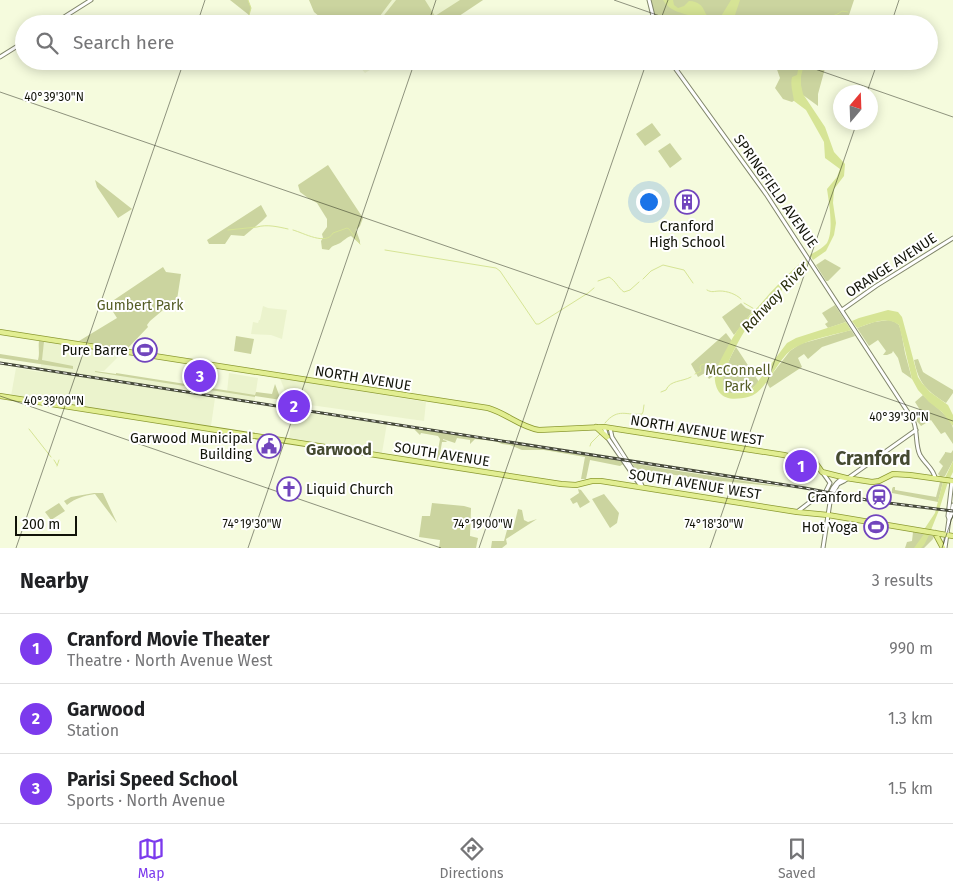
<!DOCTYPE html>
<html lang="en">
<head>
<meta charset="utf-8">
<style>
	body { margin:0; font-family:"Fira Sans",sans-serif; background:#f6f6f6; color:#202124 }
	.compass { position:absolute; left:833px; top:85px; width:45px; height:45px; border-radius:50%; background:#fff; box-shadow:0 2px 12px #0003; rotate:19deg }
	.scale { position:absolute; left:15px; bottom:12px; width:62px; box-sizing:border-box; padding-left:5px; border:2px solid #111308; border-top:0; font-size:14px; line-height:18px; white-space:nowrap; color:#111308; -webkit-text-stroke:4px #fff; paint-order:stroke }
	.you { position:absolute; left:648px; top:201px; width:18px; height:18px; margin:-12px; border:4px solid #fff; border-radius:50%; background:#1a73e8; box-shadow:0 0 0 8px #1a73e833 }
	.badge { display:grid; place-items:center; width:32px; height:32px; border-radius:50%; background:#7c3aed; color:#fff; font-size:16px; font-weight:700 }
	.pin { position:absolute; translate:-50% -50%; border:2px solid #fff; box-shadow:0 1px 5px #0006 }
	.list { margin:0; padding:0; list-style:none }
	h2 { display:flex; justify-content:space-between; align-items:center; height:65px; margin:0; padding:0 20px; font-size:21px }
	h2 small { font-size:16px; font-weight:400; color:#757577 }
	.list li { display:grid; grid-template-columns:32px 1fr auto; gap:15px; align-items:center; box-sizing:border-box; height:70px; padding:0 20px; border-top:1px solid #e0e0e0 }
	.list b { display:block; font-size:19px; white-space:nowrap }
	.list p { margin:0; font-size:16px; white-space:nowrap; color:#757577 }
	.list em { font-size:16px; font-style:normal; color:#757577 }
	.icon { flex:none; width:28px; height:28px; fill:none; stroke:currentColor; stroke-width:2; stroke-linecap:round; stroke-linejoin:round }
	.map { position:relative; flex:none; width:953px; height:548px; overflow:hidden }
	.search { position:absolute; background:#fff; box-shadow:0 2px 12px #0003; left:15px; right:15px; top:15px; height:55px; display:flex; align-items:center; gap:12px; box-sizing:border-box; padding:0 18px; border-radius:28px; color:#757577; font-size:19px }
	.sheet { height:275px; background:#fff }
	nav { display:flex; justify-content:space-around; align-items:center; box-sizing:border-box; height:70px; border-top:1px solid #e0e0e0; background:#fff; font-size:14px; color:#757577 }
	nav a { display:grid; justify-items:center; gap:2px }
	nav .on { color:#7c3aed }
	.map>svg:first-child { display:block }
</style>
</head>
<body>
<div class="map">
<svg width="953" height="548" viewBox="0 0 953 548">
	<rect width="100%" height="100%" fill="#f5fbdd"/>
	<path fill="#ebf3cd" d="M 392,0 L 483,0 L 447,24 L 374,24 Z
		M 355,61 L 384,61 L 365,73 Z
		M 263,306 L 268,308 L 287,310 L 282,339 L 271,335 L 251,334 L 253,322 L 258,323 L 259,320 L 260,320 Z
		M 44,341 L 121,354 L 104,371 L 95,371 L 227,392 L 229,373 L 258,378 L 254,404 L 215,398 L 211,426 L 11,396 L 16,368 L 40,372 Z
		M 280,378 L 426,402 L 424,421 L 289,402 Z
		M 293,409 L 387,423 L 382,453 L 289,439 Z"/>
	<path fill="#cbd49f" d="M 230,0 L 248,0 L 251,8 L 249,15 Z
		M 309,0 L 392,0 L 374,24 L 325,24 L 320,17 L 314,12 Z
		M 396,0 L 425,0 L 435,16 L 460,0 L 483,0 L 447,24 L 377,24 Z
		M 649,0 L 854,0 L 846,24 L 676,24 L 674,22 L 663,21 L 653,17 Z
		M 774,61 L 827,61 L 818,94 L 818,106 L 803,95 L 792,102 L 783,99 L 775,88 L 780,78 Z
		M 652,123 L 661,135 L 645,146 L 636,134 Z
		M 670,143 L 682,159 L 670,168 L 658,151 Z
		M 328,165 L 363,218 L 360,226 L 356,230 L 360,241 L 360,244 L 351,236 C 345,238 343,242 338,244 C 333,246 332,246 329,250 L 322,249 L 321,241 L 323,238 L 322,234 L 327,227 L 327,219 L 317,203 L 308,198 L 300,192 L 298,185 Z
		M 95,180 L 99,183 L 132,209 L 118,218 L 97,187 Z
		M 261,205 L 267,216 L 262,221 L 244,236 L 231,235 L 225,244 L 209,244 L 207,240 Z
		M 825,259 L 841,268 L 828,281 L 826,281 L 816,265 Z
		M 163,267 L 166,272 L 181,274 L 176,306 L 169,305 L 150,321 L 147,325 L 148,327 L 127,349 L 79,341 L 117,318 L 108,304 Z
		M 741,303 L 746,308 L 753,311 L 734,335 L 722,317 Z
		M 835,305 L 846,322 L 828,328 L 825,324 L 828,322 L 822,313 Z
		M 889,320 L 895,322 L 899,325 L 901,331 L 905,353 L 912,379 L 902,372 L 898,358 L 893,351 L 892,353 L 887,355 L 883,355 L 886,351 L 878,340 L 869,346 L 857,328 L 874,322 Z
		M 851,330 L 855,336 L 822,347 L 808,359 L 804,354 L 798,358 L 802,367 L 770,388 L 766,382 L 790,351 L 800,344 Z
		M 726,333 L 732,341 L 715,375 L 709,379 L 705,373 L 698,377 L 691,364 Z
		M 236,336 L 254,339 L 251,354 L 234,351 Z
		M 39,341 L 44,342 L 42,360 L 73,366 L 73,369 L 0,358 L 0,354 L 38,360 C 40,353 38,348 39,341 Z
		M 736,347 L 759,382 C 753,389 747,392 738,393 C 734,393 729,394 726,392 C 716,385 731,355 736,347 Z
		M 918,359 L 923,372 L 926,374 L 953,390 L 953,393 L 946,403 C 926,390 919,384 914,360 Z
		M 95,371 L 116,374 L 116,373 L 255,395 L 256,392 L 272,394 L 275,384 L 281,400 L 255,396 L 255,397 L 95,372 Z
		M 923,395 C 931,404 951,416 953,428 C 953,433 953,439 953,444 L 945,432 L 941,434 L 931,420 L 921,426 L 915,419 L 922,413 L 915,402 Z
		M 388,423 L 623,460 L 625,463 L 620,466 L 590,460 L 586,479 L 581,479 L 585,457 L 544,450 L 522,450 L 510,445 L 502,444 L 495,441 L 475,439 L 470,444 L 470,440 L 457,438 L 455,443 L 443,439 L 443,440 L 447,441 L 446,442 L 442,442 L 439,460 L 433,459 L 436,456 L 437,456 L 440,439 L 438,436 L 421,433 L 420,435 L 414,429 L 389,425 Z
		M 953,450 L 953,461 L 945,476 L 941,477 L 938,474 L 943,466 L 939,462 L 945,453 L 945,452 L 951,453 Z
		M 632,463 L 666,469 L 791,488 L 722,481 L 720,490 L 718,489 L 719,482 L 716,481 L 641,470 L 636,471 Z
		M 940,482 L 943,482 L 938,502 L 892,493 L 892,489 L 893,487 L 895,487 L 895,490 L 936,497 Z
		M 578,489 L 581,490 L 590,502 L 580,508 L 577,502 L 573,504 L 570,499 L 579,493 Z
		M 94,493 L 103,493 L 117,523 L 95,494 C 83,496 76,498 67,505 L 64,501 L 71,497 Z
		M 604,494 L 619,513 L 617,523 L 610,528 L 592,499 Z
		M 59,503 L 65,511 L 51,520 L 45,512 Z
		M 432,503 L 464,506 L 471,508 L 470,536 L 478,538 L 476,548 L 439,548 L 440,540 L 419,537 L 422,516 L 430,516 Z
		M 518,509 L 522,510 L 524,520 L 528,522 L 537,519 L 506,539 L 507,544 L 502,548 L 491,548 L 492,541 L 504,541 L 507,530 L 513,530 Z
		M 913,532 L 934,536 L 933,539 L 924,548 L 905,548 L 907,542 L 912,541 Z"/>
	<path fill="#d6e495" d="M 663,0 L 673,0 L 674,5 L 678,8 L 684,6 L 689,1 C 711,2 699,23 720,18 L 731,0 L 740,0 L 732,24 L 696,24 L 693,17 C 681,12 670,12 663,0 Z
		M 800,61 L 805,61 L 801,76 L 801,85 L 803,94 L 825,127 L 834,152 L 845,164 L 844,176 L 834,189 L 833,203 L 836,223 L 834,235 L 826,251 L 813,260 L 810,255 C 815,252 823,248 827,243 C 834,231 829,203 827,189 L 837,177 L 840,169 L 825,158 L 824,142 L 806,110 L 794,101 C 793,93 790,85 792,77 L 797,75 Z
		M 806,259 L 808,263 C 795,277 781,291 768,304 C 762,311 754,317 749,324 C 743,333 707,392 731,393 C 739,394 747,392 753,388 L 787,343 L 796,338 L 846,322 L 851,330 C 835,335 803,340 790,351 C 776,362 765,394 748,397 C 738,399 726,401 719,392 C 716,388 714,380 715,374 C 717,365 735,332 742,324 C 751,314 761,304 770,293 C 782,281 792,269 806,259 Z
		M 888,310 L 898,312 L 902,317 L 918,377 L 922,383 L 930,392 L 948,405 L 953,415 L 953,426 L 942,412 L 929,402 L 918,390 L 912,379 L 899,325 C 887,315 869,324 857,328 L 852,321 L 859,318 Z
		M 953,461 L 953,472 L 948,482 L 939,510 L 929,535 L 924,545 L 921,548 L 914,548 L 924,534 L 925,528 L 935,513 L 943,482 Z"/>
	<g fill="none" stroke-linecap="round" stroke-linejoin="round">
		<path stroke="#d6e495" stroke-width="1" d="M 248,0 L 251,8 L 249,15
			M 816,17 C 825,18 835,17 842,11 L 848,12
			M 228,230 L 257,227 C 267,224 279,227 288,229
			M 293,230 C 304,233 326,246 333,233 L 347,228 L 349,229 L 360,244
			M 385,250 L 496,268 L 500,271 L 536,324 L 539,324 L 588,293 L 594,288
			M 643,279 L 651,271 L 663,265 L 684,270 L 693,283
			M 598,281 L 609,277 C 616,281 618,288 624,292 L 630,290 L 639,282
			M 707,290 C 712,293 714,291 720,291 C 727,291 736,294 741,299
			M 744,303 L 756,310
			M 695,374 L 701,371 L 700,367 L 701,365 C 706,362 712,367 717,368
			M 661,392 L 666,390 C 670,380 682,382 691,377
			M 605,423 C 618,407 627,416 642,414 L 643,412 L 644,405
			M 29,429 L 51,457
			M 590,446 L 591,443 L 600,434
			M 54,460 L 57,465
			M 57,466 L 59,460"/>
		<g stroke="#81866b" stroke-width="5">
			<path id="minor" d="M 649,0 L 655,24
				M 53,24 L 91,0
				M 0,57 L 24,42
				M 670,61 L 766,194 L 913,420 C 918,431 915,445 920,455 C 925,464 934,469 935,478
				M 842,310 L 876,286 L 953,238
				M 604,427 L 607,437 L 638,482 L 642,487
				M 610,428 L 612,437 L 640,481 L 642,486
				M 831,496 L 838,484 L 844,481 L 916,430
				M 797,512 L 818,496 L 824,495 L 830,483 L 823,473
				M 949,519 L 951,516 L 953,505
				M 823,548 L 831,496 L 830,494 C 833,486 837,480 846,478
				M 945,548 L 949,519 L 948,516 L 952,481"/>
		</g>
		<g stroke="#8c9a33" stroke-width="6">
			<path id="major" d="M 0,332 L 488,408 C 506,413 520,427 539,430 L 604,427 L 784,455 L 810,462 L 815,462 L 822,472 L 846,478 L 872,482 L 879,481 L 893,474 L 910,475 L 953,481
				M 0,396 L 561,484 L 576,485 L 592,481 L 601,481 L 797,512 L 828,515 L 953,536
				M 596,427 L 607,437
				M 935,533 L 943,548"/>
		</g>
		<use href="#minor" stroke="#fff" stroke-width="3"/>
		<use href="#major" stroke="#e2ee92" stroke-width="4.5"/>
		<g stroke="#474a3b" stroke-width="3">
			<path id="rail" d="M 0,363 L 805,488 L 872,501 L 953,511"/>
		</g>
		<use href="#rail" stroke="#fff" stroke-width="1" stroke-dasharray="4" stroke-linecap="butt"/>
	</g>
	<path fill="none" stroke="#111308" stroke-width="1" stroke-opacity="0.45" d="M 614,0 L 683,24M 197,24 L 205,0M 428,24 L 436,0M 659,24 L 668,0M 891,24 L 899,0M 792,61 L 953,117M 0,92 L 953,421M 867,92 L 878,61M 0,396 L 441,548M 16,548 L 184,61M 248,548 L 415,61M 479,548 L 647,61M 710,548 L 857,122M 942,548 L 953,515"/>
	<defs>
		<g id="building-ring" transform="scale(1.25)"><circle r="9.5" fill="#fff" stroke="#7145bd" stroke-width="1.5"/><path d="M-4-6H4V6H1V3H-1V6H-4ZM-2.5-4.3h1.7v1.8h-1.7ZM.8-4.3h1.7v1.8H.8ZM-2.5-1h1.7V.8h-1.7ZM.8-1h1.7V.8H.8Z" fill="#7145bd"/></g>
		<g id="stadium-ring" transform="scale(1.25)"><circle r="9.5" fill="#fff" stroke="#7145bd" stroke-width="1.5"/><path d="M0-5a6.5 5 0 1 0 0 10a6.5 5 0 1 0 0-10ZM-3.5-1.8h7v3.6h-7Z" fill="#7145bd"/></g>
		<g id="civic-ring" transform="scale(1.25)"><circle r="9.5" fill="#fff" stroke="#7145bd" stroke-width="1.5"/><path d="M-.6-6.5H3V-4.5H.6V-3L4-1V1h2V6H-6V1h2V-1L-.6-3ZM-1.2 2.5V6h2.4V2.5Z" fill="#7145bd"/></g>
		<g id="church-ring" transform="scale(1.25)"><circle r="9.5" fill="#fff" stroke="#7145bd" stroke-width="1.5"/><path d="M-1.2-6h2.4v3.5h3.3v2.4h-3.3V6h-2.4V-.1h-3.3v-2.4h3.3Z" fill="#7145bd"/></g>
		<g id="station-ring" transform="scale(1.25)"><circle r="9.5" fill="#fff" stroke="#7145bd" stroke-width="1.5"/><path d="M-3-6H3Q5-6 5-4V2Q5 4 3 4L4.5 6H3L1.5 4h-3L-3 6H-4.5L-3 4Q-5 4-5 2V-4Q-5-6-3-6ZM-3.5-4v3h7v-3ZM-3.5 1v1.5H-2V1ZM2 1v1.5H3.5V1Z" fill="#7145bd"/></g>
	</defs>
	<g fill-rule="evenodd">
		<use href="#building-ring" x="687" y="202"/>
		<use href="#stadium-ring" x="145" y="350"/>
		<use href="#civic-ring" x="269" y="446"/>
		<use href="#church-ring" x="289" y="489"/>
		<use href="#station-ring" x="879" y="497"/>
		<use href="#stadium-ring" x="876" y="527"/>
	</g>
	<g text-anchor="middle" stroke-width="4" stroke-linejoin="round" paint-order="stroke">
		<g font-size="14" fill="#111308" stroke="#fff">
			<text transform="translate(776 191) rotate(55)" y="5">SPRINGFIELD AVENUE</text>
			<text transform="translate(891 265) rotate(-33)" y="5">ORANGE AVENUE</text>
			<text transform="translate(363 378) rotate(9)" y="5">NORTH AVENUE</text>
			<text transform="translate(697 430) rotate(9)" y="5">NORTH AVENUE WEST</text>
			<text transform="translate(442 454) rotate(9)" y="5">SOUTH AVENUE</text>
			<text transform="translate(695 484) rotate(9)" y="5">SOUTH AVENUE WEST</text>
		</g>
		<g font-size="14" fill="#111308" stroke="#fff" text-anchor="end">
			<text x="687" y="231" text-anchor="middle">Cranford<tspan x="687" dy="16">High School</tspan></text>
			<text x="128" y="355">Pure Barre</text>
			<text x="252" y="443">Garwood Municipal<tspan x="252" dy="16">Building</tspan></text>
			<text x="306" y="494" text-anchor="start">Liquid Church</text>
			<text x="862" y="502">Cranford</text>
			<text x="858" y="532">Hot Yoga</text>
		</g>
		<g font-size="14" fill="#545c24" stroke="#fff">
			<text x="140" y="310">Gumbert Park</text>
			<text x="738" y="375">McConnell<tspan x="738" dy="16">Park</tspan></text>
		</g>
		<g font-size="15" font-style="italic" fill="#2b2f0d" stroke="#fff">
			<text transform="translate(775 297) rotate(-47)" y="5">Rahway River</text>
		</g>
		<g font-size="16" font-weight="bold" fill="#454a31" stroke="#fff">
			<text x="339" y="455">Garwood</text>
		</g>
		<g font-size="19" font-weight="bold" fill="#454a31" stroke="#fff">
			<text x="873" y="465">Cranford</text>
		</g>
	</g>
	<g font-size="12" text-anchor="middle" fill="#111308" stroke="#fff" stroke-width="4" stroke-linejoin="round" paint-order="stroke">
		<text x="54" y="101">40°39'30"N</text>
		<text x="54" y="405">40°39'00"N</text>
		<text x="899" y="421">40°39'30"N</text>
		<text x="252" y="528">74°19'30"W</text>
		<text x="483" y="528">74°19'00"W</text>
		<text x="714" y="528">74°18'30"W</text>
	</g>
</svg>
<svg class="compass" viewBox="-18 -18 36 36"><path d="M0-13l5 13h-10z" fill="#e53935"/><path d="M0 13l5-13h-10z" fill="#757577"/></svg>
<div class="scale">200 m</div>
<div class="you"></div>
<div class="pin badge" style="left:801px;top:466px">1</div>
<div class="pin badge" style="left:294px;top:406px">2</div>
<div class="pin badge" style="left:200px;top:376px">3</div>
<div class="search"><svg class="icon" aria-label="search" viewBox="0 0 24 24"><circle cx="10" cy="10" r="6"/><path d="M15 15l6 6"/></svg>Search here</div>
</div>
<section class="sheet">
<h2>Nearby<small>3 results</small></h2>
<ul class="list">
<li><span class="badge">1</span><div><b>Cranford Movie Theater</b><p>Theatre · North Avenue West</p></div><em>990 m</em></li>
<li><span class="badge">2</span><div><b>Garwood</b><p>Station</p></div><em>1.3 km</em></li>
<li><span class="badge">3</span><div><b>Parisi Speed School</b><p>Sports · North Avenue</p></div><em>1.5 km</em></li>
</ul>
</section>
<nav>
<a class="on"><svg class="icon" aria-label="map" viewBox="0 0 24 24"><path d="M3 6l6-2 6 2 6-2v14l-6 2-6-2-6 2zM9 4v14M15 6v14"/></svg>Map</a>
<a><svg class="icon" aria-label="directions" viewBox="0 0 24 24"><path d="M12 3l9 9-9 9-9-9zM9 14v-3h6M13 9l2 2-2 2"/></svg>Directions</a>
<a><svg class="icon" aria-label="saved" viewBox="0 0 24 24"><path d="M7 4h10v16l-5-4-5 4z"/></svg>Saved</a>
</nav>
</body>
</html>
